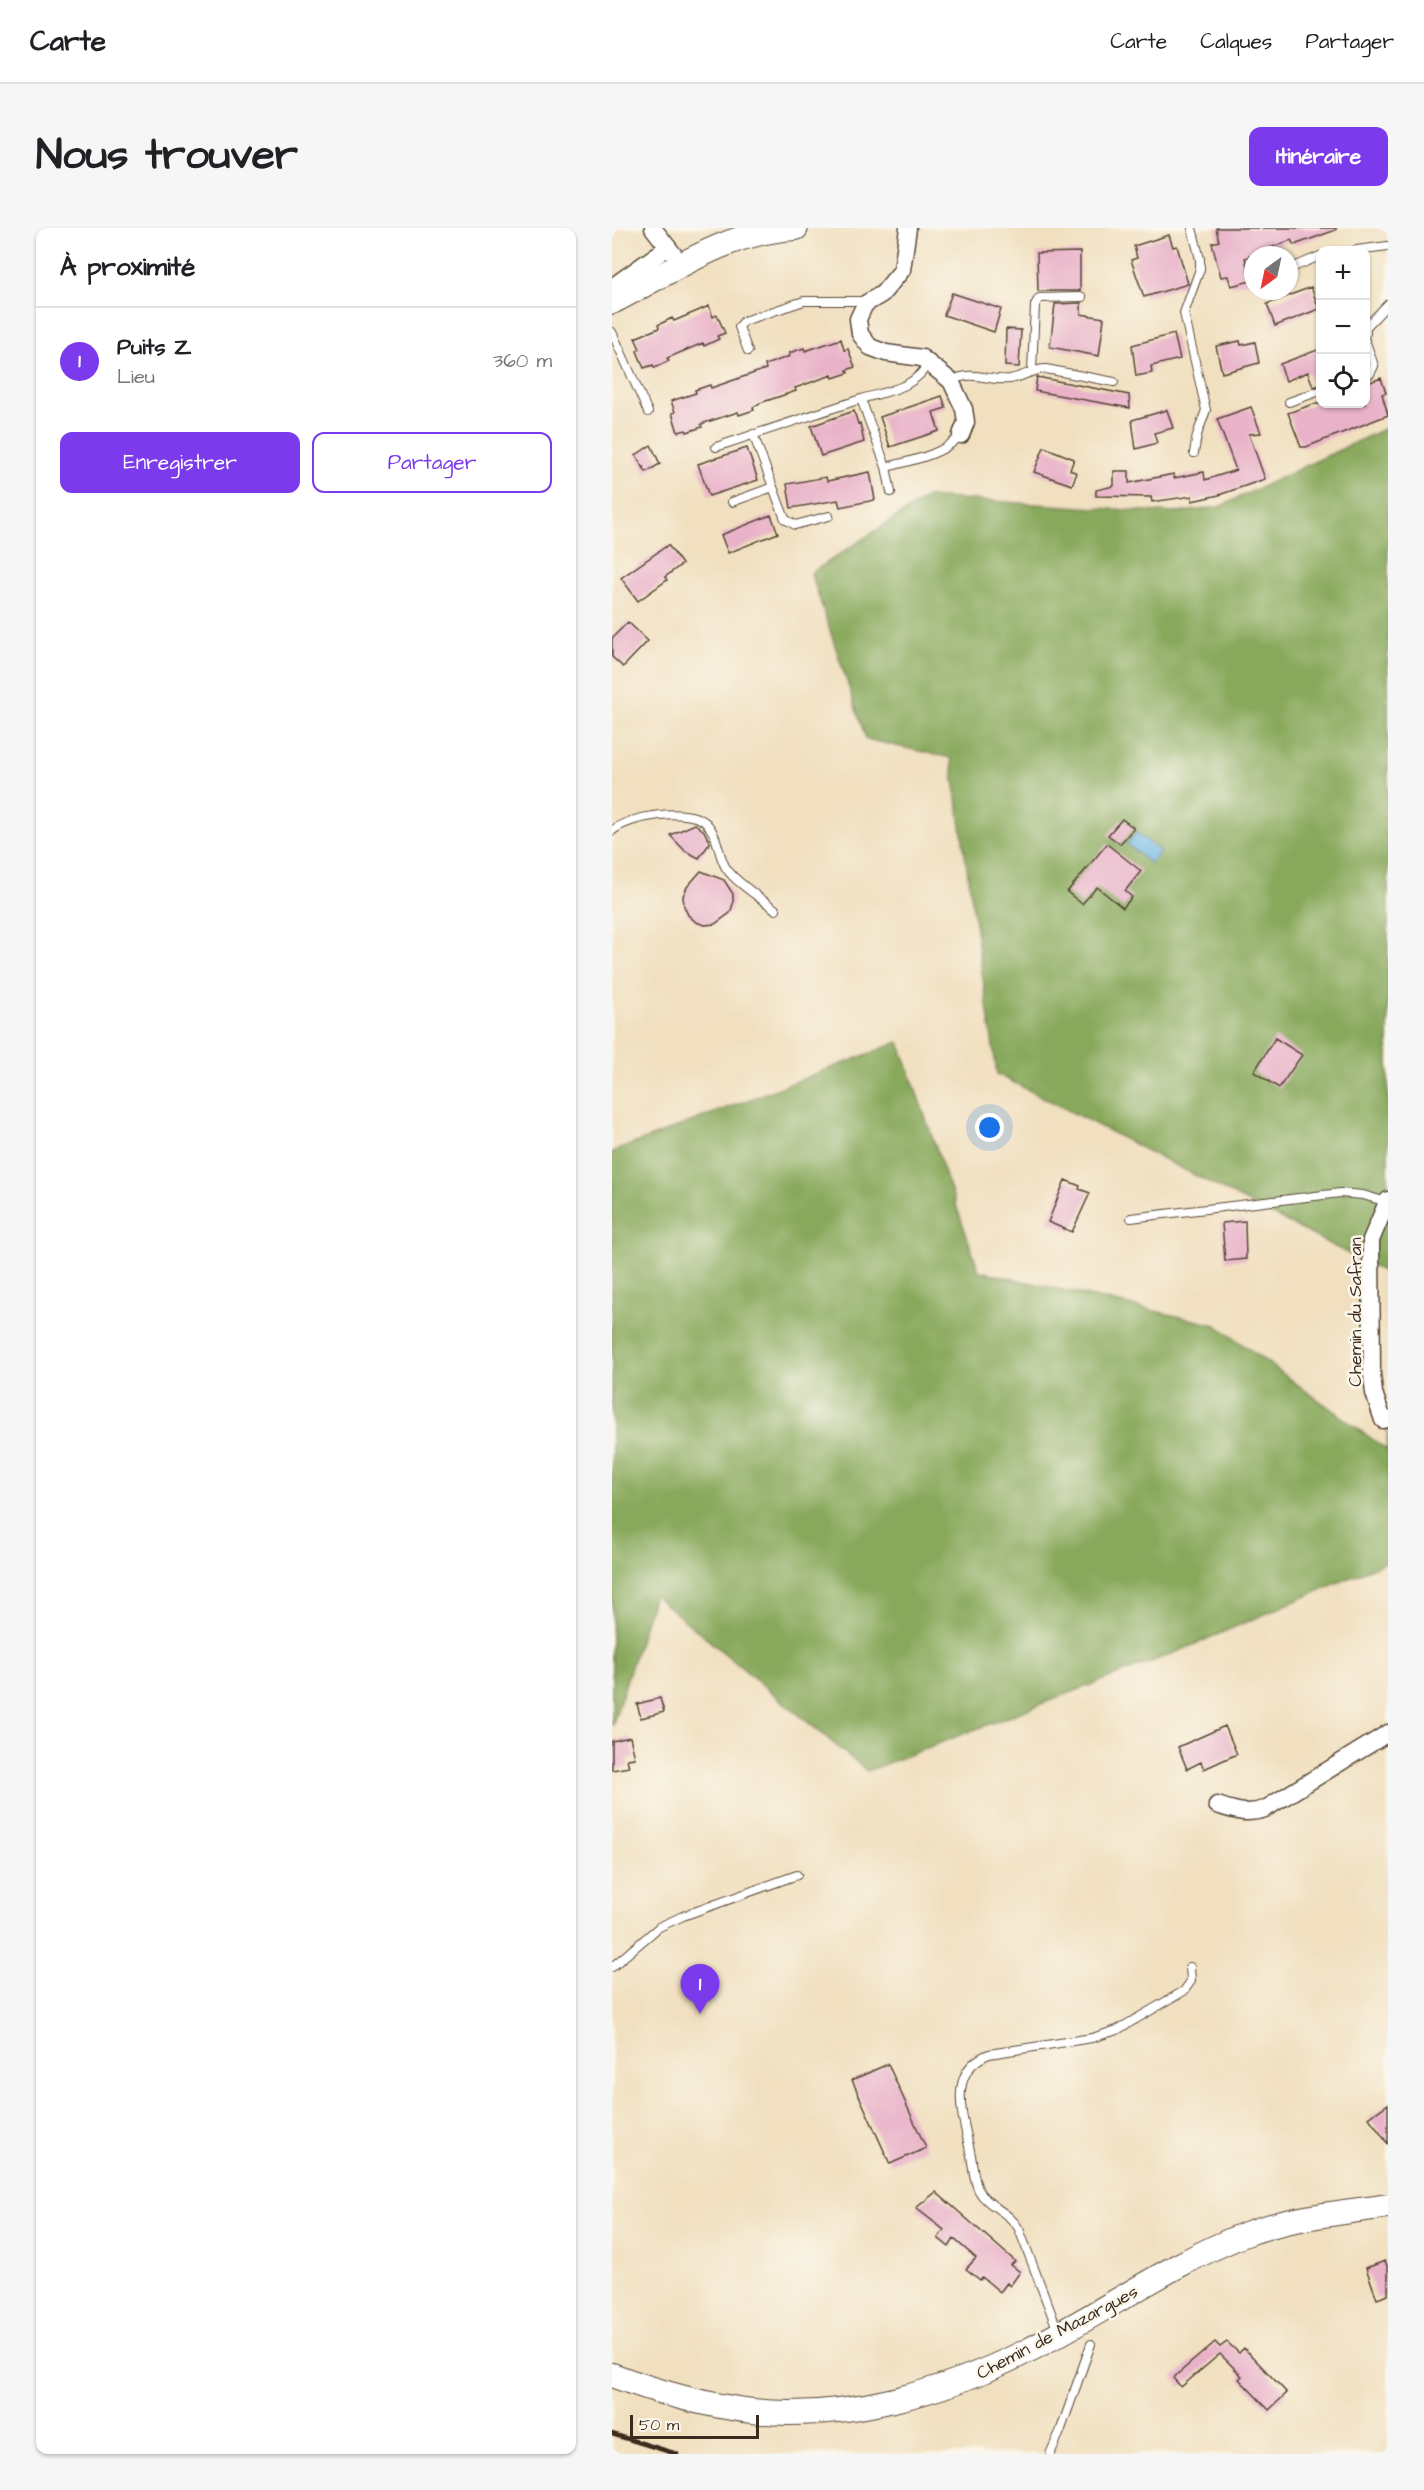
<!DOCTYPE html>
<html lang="fr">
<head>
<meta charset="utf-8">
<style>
	body { margin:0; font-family:"Architects Daughter",sans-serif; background:#f6f6f6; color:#202124 }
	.controls { position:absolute; right:18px; top:18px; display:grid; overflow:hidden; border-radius:12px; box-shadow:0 2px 4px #0004 }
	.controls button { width:54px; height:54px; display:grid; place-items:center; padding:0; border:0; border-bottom:2px solid #e0e0e0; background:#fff; color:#202124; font:30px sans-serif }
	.compass { position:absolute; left:632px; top:18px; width:54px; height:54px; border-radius:50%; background:#fff; box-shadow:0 2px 4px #0004; rotate:213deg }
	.scale { position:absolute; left:18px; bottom:15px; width:129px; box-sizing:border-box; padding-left:6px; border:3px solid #3b2a1e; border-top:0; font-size:16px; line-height:21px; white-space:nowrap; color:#3b2a1e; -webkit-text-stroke:4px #fbf7ec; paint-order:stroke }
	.you { position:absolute; left:378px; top:900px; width:21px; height:21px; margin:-15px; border:4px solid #fff; border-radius:50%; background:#1a73e8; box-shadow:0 0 0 9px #1a73e833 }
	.badge { display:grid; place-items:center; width:39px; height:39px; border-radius:50%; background:#7c3aed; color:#fff; font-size:20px; font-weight:700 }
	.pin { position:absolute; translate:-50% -50px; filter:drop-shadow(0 2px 3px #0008) }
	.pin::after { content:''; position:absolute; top:32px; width:21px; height:18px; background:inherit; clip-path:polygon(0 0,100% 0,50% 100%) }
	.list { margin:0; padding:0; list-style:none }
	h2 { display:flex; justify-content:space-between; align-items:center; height:78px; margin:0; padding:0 24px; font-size:26px }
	h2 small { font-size:20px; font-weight:400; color:#757577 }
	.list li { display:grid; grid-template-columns:39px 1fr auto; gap:18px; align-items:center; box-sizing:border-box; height:108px; padding:0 24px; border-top:2px solid #e0e0e0 }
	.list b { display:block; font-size:22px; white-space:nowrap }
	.list p { margin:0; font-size:20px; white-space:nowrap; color:#757577 }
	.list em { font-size:20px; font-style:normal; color:#757577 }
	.actions { display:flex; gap:12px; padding:18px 24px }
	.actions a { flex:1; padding:14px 0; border:2px solid #7c3aed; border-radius:12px; text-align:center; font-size:21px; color:#7c3aed }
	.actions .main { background:#7c3aed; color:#fff }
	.icon { flex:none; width:33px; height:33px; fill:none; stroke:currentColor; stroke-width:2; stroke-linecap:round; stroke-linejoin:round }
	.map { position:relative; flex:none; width:776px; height:2226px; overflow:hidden; border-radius:12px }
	header { display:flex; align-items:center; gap:36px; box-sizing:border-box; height:84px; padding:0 30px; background:#fff; border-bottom:2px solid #e0e0e0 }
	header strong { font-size:28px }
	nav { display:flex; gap:33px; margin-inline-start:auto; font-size:21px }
	.intro { display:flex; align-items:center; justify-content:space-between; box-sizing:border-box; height:144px; padding:0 36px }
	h1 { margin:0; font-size:42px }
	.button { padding:15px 27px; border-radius:12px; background:#7c3aed; color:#fff; font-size:21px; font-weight:700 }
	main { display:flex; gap:36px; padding:0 36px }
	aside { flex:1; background:#fff; border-radius:12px; box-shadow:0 2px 4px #0004 }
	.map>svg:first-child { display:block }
</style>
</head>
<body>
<header>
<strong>Carte</strong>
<nav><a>Carte</a><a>Calques</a><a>Partager</a></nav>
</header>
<div class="intro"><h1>Nous trouver</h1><a class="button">Itinéraire</a></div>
<main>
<aside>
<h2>À proximité<small></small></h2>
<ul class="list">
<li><span class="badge">1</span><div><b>Puits Z</b><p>Lieu</p></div><em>360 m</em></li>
</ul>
<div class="actions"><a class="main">Enregistrer</a><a>Partager</a></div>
</aside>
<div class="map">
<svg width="776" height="2226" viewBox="0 0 776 2226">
	<rect width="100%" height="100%" fill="#fbf7ec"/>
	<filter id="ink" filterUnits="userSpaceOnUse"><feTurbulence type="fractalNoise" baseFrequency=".0167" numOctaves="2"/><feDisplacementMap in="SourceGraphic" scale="12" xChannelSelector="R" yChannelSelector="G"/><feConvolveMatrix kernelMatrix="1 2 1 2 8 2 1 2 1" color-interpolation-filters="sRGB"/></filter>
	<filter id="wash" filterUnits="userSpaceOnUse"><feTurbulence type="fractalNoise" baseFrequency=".008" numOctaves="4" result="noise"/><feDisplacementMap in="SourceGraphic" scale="24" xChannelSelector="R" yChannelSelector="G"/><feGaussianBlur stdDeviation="1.35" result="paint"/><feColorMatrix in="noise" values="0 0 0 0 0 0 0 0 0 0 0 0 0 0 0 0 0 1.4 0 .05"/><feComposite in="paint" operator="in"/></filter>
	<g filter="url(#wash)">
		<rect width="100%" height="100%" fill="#f1e0c0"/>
		<path fill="#88a95c" stroke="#626a3d" stroke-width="1.5" d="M 776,199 L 776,1046 L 385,846 L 339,530 L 254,511 L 199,345 L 315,269 L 563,285 L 607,279 Z
			M 287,814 L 367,1043 L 604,1097 L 775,1222 L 776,1193 L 776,1333 L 567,1423 L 255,1543 L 42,1367 L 0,1498 L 0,924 Z"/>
		<path fill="#6fb8e8" stroke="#557183" stroke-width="1.5" d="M 524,604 L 548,624 L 538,635 L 515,616 Z"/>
		<g id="blocks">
			<path fill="#e9b2c9" d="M 604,0 L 724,0 L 724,2 L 682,17 L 679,12 L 633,30 L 639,53 L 619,58 L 616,48 L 609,49 L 604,31 L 600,15 L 607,13 Z
				M 557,7 L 561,19 L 565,18 L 576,56 L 532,69 L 519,32 L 525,30 L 522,18 Z
				M 468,24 L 468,63 L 426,63 L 425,25 Z
				M 699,59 L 707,81 L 663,98 L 655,76 Z
				M 340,65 L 389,81 L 382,104 L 332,87 Z
				M 469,75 L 469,86 L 492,90 L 487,128 L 438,119 L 443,76 Z
				M 97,78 L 101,89 L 105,87 L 113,105 L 105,108 L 107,111 L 92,118 L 91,115 L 55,130 L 57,133 L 42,140 L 41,137 L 32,140 L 25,123 L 28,121 L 23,110 L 47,100 L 46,97 L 60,90 L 62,93 Z
				M 394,101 L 409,102 L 407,139 L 393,138 Z
				M 562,106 L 568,131 L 539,138 L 540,145 L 524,148 L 520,117 Z
				M 229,111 L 232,122 L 236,121 L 243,139 L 235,142 L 236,145 L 221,150 L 220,147 L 183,160 L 184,163 L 148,175 L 141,179 L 142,182 L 127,187 L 126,184 L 89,196 L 90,199 L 75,204 L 74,202 L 66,204 L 60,185 L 63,184 L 59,173 L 84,165 L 83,162 L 98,157 L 99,160 L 154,141 L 153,137 L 178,128 L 177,125 L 192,120 L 193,123 Z
				M 628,113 L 629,117 L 643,114 L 647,135 L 610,145 L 604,118 Z
				M 708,121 L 708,157 L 701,159 L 696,144 L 674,153 L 668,136 Z
				M 425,149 L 517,167 L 518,180 L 423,163 Z
				M 769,150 L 774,165 L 770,166 L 776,187 L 694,219 L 689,219 L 676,185 L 702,176 L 753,176 L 753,156 Z
				M 330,168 L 334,180 L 321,184 L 327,203 L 278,219 L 268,189 Z
				M 639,179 L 649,205 L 637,206 L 653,251 L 607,267 L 580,273 L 580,268 L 540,274 L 539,269 L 484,268 L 484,262 L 502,258 L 502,243 L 517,243 L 517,255 L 562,246 L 562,250 L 592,244 L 593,252 L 624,242 L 605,191 Z
				M 555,182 L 561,200 L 542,205 L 545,215 L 524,221 L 520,192 Z
				M 242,183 L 246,196 L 248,195 L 252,214 L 209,228 L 199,198 Z
				M 39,217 L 48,236 L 34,244 L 24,227 Z
				M 432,219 L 462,231 L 458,242 L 465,245 L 460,257 L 422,244 Z
				M 135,220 L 146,252 L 97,268 L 86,236 Z
				M 258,244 L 263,272 L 228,279 L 226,272 L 179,280 L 175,256 L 214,249 L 215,253 Z
				M 159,287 L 166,305 L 116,325 L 109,307 Z
				M 56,317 L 70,336 L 53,349 L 55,352 L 26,373 L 9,350 Z
				M 16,394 L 36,413 L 11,439 L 0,429 L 0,410 Z
				M 510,591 L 522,600 L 508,616 L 496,607 Z
				M 83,596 L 92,603 L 98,615 L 87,630 L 73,623 L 58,607 Z
				M 495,616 L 529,643 L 513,663 L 520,669 L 511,680 L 485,659 L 470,676 L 455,664 Z
				M 89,643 L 112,652 L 121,666 L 121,676 L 118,685 L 103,696 L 93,697 L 84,694 L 76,687 L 72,678 L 71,668 L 75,659 Z
				M 663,810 L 690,827 L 667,860 L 642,844 Z
				M 453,952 L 468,958 L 467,961 L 478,965 L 460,1004 L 436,994 Z
				M 633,993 L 634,1031 L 613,1033 L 610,995 Z
				M 48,1470 L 52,1484 L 29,1490 L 25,1476 Z
				M 613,1498 L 625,1526 L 592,1541 L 589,1534 L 575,1541 L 566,1519 Z
				M 18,1509 L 23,1530 L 15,1531 L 17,1539 L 0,1542 L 0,1513 Z
				M 276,1836 L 314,1920 L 278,1936 L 240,1852 Z
				M 776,1876 L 776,1916 L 757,1890 Z
				M 324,1964 L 403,2033 L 399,2037 L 408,2044 L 398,2058 L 395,2055 L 388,2064 L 370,2049 L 368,2052 L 354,2041 L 364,2030 L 342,2011 L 337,2019 L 326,2010 L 332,2002 L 304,1980 Z
				M 773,2033 L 776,2041 L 776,2067 L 765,2071 L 754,2040 Z
				M 603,2114 L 608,2119 L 615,2114 L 627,2125 L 632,2120 L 675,2165 L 657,2182 L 627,2151 L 630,2148 L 608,2126 L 569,2159 L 561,2150 Z"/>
		</g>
	</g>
	<g filter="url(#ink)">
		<use href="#blocks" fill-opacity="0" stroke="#564536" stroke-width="1.5"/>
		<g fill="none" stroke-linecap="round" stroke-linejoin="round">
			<g stroke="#564536" stroke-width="10">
				<path id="lane" d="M 580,0 L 588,31 L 588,41 L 572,85 L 594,182 L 585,207 L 582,225
					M 744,22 L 776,18
					M 677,41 L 708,28
					M 0,104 L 36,184
					M 754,105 L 754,99 L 776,76
					M 754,114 L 762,138 L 758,146 L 754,147
					M 136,123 L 127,99 L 132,93 L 192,73 L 248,73 L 253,76
					M 420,142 L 423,77 L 427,70 L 470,69
					M 339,153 C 363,141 375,154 398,151 C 411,149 421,141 434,141 L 502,154
					M 249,171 C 275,163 303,161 317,134
					M 677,174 L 708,163
					M 141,206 L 173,291 L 183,297 L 217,288
					M 104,219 L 249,171 L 274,239 L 279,264
					M 274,239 C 301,232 329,228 349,207
					M 120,274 L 161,259
					M 0,603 C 16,588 75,579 93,594 C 107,607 105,625 114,640 C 123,654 150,671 164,682
					M 519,990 L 728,965 L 751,967 L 775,974
					M 0,1739 L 47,1699 L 71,1688 L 185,1647
					M 446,2103 L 407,2001 C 398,1984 376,1979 367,1963 C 361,1952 361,1935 358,1923 C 351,1888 334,1843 377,1826 L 480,1810 L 505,1802 L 572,1763 L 579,1753 L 578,1739
					M 438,2226 L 448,2204 L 479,2116"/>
			</g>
			<g stroke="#564536" stroke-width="19">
				<path id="street" d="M 41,0 L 62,27
					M 296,0 L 290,42 L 270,66 L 253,76 L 246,91 L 248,106 L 258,119 L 274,125 L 310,130 L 339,153 L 352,181 L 354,194 L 349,207
					M 0,59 L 56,19
					M 776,972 L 759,1012 L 760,1147 L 762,1165 L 771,1192 L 776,1191
					M 605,1577 C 624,1583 633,1587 653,1581 L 776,1505"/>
			</g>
			<g stroke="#564536" stroke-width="26">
				<path id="secondary" d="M 0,74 C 59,44 116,3 184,0
					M 0,2147 C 45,2164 92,2177 140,2183 C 231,2193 334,2164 415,2123 C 489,2086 557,2036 634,2006 C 679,1989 729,1985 776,1978"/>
			</g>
			<use href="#lane" stroke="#fff" stroke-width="8"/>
			<use href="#street" stroke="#fff" stroke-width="16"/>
			<use href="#secondary" stroke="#fff" stroke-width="24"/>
			<path stroke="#3b2a1e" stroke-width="4.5" d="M 0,2206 L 65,2226"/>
		</g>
	</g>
	<g text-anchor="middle" stroke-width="5" stroke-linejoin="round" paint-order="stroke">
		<g font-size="18" fill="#3b2a1e" stroke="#fbf7ec">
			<text transform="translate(743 1084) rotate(-90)" y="6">Chemin du Safran</text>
			<text transform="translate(445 2104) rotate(-28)" y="6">Chemin de Mazargues</text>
		</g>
	</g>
</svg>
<div class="controls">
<button>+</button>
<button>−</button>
<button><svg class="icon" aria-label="locate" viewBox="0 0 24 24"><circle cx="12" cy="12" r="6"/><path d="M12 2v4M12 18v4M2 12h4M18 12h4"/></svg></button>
</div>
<svg class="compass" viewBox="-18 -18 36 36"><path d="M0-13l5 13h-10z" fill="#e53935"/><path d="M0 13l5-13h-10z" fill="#757577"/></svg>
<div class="scale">50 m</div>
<div class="you"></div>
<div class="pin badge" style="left:88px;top:1786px">1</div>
</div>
</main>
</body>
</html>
